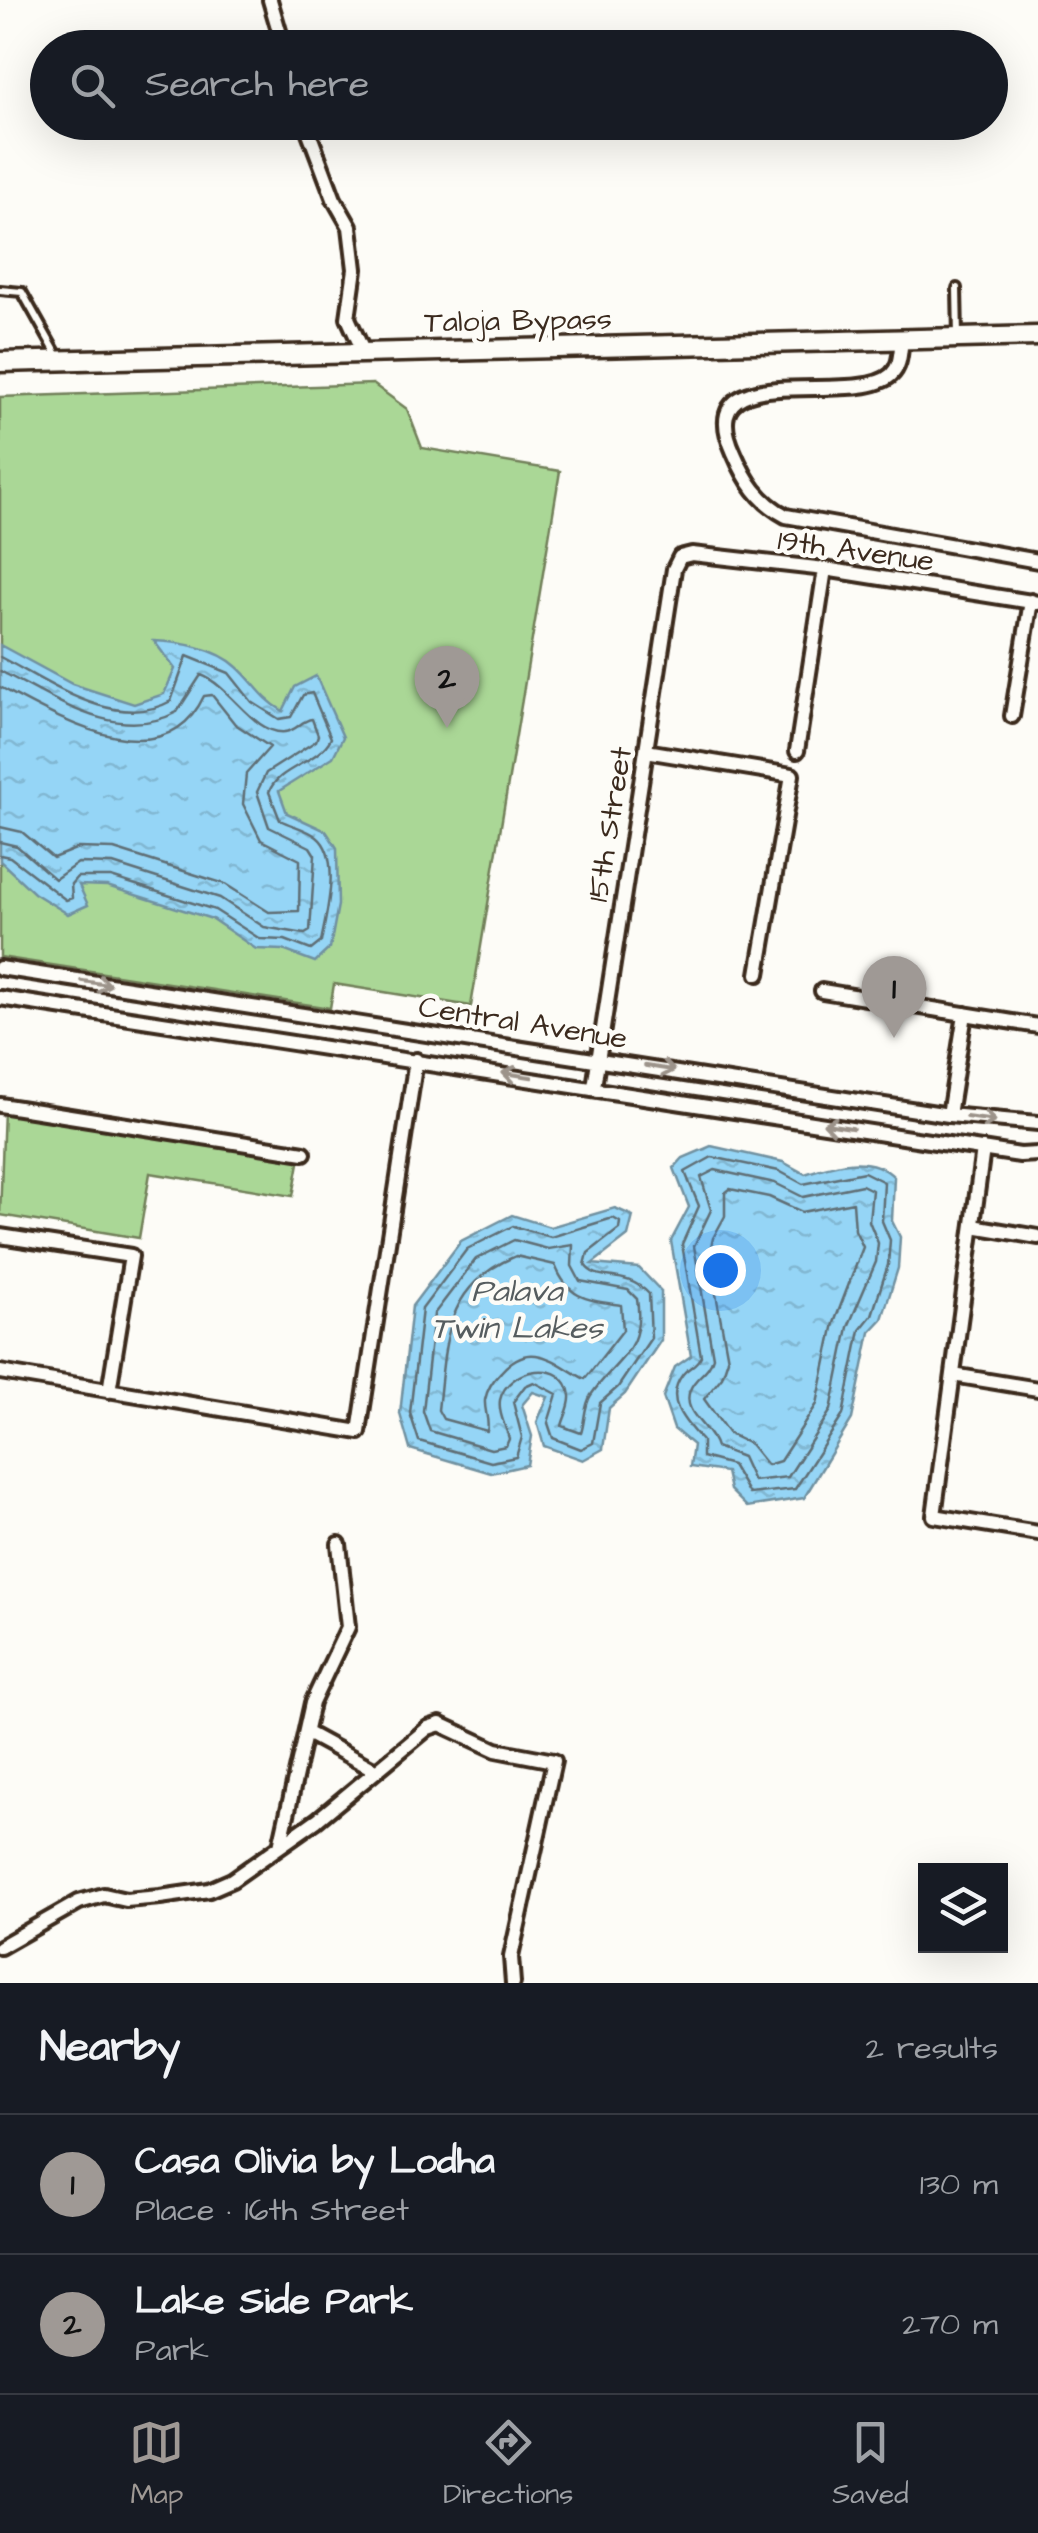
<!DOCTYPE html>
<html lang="en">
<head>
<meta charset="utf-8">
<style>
	body { margin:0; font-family:"Architects Daughter",sans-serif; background:#242831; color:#f1f3f6 }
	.controls { position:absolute; right:30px; bottom:30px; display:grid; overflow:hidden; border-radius:0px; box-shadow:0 10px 40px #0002 }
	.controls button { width:90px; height:90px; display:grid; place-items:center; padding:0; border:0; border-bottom:2px solid #363941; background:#171b24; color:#f1f3f6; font:50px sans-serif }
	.you { position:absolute; left:720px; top:1270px; width:35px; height:35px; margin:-25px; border:8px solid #fff; border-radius:50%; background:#1a73e8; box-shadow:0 0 0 15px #1a73e833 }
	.badge { display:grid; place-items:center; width:65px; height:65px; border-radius:50%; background:#9f9995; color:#111; font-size:32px; font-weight:700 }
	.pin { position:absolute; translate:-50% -82px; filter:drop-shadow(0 2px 5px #0008) }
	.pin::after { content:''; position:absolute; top:52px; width:35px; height:30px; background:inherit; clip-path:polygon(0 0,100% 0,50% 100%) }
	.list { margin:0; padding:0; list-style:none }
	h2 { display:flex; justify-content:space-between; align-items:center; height:130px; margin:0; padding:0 40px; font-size:42px }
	h2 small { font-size:32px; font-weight:400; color:#9ea1a6 }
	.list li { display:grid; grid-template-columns:65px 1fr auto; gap:30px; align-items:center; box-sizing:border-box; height:140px; padding:0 40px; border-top:2px solid #363941 }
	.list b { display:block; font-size:38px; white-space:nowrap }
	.list p { margin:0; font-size:32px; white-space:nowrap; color:#9ea1a6 }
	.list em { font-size:32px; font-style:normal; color:#9ea1a6 }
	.icon { flex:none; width:55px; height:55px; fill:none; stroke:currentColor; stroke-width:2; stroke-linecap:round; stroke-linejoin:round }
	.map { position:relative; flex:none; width:1038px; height:1983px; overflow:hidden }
	.search { position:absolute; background:#171b24; box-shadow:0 10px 40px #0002; left:30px; right:30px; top:30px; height:110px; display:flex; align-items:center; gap:25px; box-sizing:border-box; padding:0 35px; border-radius:55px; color:#9ea1a6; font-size:38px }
	.sheet { height:410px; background:#171b24 }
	nav { display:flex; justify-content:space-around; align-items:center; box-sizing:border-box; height:140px; border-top:2px solid #363941; background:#171b24; font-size:28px; color:#9ea1a6 }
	nav a { display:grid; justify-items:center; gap:5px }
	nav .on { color:#9f9995 }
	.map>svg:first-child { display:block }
</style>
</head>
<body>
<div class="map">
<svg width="1038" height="1983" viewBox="0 0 1038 1983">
	<defs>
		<pattern id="water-ripples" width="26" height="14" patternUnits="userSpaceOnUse" patternTransform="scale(2.5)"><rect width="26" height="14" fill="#95d5f6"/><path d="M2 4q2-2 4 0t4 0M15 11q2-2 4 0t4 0" fill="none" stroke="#81b7d2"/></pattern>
	</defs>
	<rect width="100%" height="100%" fill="#fdfcf7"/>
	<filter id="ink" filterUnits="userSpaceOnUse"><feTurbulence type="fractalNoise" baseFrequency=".01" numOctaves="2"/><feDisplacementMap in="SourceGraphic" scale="20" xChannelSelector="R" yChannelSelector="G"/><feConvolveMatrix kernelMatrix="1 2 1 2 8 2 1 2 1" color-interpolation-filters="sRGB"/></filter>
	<g filter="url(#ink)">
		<path fill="#aad796" stroke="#72805a" stroke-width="2.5" d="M 373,384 L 407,409 L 422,448 L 560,471 L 471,1006 L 334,984 L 330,1008 L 0,957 L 0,397 Z
			M 4,1110 L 300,1157 L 293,1196 L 150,1173 L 139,1238 L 0,1215 Z"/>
		<path fill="url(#water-ripples)" stroke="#7191a0" stroke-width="2.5" d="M 154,641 C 180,642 217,648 237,667 C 255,683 260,697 283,711 L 295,687 L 316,676 L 343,737 L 333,757 L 279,791 L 287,813 L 326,831 L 337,848 L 338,905 L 330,948 L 315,962 L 283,950 L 256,949 L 212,919 L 107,886 L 79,885 L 88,905 L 68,914 L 34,893 L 0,861 L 0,645 L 72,684 L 134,704 L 164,694 L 175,669 Z
			M 711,1146 L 783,1162 L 805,1174 C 834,1164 870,1153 894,1177 L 892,1221 L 900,1237 L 898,1268 L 882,1319 L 870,1332 L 852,1419 L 804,1498 L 747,1507 L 730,1490 L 726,1472 L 690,1467 L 693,1445 L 674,1429 L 663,1397 L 675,1367 L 691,1356 L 671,1241 L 689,1207 L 674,1168 L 683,1158 Z
			M 615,1208 L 633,1216 L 628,1236 L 592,1264 L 639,1268 L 661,1291 L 661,1340 L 625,1394 L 609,1408 L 603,1449 L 583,1460 L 544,1446 L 537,1422 L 548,1397 L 533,1392 L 522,1405 L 532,1436 L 527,1465 L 491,1473 L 410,1449 L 400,1414 L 412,1306 L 461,1241 L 512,1215 L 550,1227 Z"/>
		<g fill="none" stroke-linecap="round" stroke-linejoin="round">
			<path stroke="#5f6e74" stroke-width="2.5" d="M 0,657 C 49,682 116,732 171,701 L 187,656 L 229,673 L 252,702 L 279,719 L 291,717 L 303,695 L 312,693 L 331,738 C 319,763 278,767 269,792 L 280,820 C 292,826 307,829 317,837 C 342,857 326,915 321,942 L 311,950 L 285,940 L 260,939 L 215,910 L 111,877 L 77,877 L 71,884 L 72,898 L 66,900 L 10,857 L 0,855
				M 0,671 C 54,698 117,744 177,712 L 201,675 C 231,686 254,735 285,732 C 297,731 301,720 312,719 L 318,735 L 316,741 L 266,773 L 257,792 L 269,827 L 310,847 L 315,855 L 310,931 L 305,934 L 264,927 L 220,898 L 113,864 L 78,863 L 55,879 L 17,846 L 0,842
				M 0,687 C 58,718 164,782 204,696 L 212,695 L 235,724 L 270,747 L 246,774 L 243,804 L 261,840 L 300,860 L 299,911 L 269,912 L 225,884 L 114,849 L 78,848 L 53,858 L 22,832 L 0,827
				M 712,1157 L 779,1171 L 803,1184 L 864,1172 L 884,1182 L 882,1221 L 890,1240 L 888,1265 L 872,1315 L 860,1330 L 843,1415 L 795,1489 L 749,1494 L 732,1465 L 702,1457 L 702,1441 C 685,1422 663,1400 683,1374 C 690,1366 696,1366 701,1356 L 682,1244 L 699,1206 L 685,1172 Z
				M 715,1170 L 775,1183 L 803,1197 L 862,1185 L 872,1190 L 869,1221 L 878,1243 L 876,1262 L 848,1327 L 831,1410 L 788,1477 L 753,1481 L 742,1457 L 716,1447 C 711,1426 681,1414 690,1390 C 695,1376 709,1373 713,1357 L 694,1246 L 711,1210 L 701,1177 Z
				M 730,1189 L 769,1197 L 802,1212 L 853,1202 L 855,1230 L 863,1247 L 834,1323 L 817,1404 L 780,1461 L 767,1465 L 750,1444 L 729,1434 L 704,1399 L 722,1377 L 728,1359 L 709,1256 L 713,1238 L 725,1216 L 725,1193 Z
				M 613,1218 L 620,1222 L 619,1229 L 588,1253 L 585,1265 C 598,1284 624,1268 649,1294 L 651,1338 L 618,1387 L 600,1403 L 593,1443 L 581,1449 L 553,1438 L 548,1423 L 557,1394 L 534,1382 L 525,1386 L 513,1402 L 522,1437 L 516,1457 L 491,1462 L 419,1441 L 410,1413 L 422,1309 L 467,1249 L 513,1226 L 551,1237 Z
				M 514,1240 L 548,1249 L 573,1245 L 572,1266 L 580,1281 L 628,1290 L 637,1299 C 645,1351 616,1359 591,1395 C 584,1405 585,1422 581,1433 L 562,1426 C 564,1417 571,1406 570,1396 C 566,1357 507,1367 500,1400 C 498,1413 506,1427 509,1439 L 506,1446 L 491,1449 L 430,1431 L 423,1411 L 434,1314 L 476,1259 Z
				M 516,1256 L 555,1265 C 569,1300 588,1300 621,1305 L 623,1330 L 585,1379 C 557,1365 532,1336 501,1372 C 493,1380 487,1389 485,1400 C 484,1411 490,1421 487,1431 L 443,1419 L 438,1410 C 446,1342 443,1286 516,1256 Z"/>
			<g stroke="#3b2a1e" stroke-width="14">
				<path id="lane" d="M 957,288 L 958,337
					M 0,290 L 22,292 L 59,358"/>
			</g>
			<g stroke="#3b2a1e" stroke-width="20">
				<path id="street" d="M 270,0 L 284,48
					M 305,122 L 334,199 L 350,227 L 355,269 L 348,318 L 363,351
					M 902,339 C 900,352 901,366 891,375 C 853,409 688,352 734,453 C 746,481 759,502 786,516 L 1038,561
					M 1012,716 L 1031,601
					M 646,751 L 792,775 L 758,974
					M 797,751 L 825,569
					M 0,968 L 949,1115 L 1038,1123
					M 822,991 L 1038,1026
					M 0,998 L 1020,1155 L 1038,1154
					M 594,1087 L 674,569 L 680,557 L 692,554 L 825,569 L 1038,603
					M 0,1105 L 304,1153
					M 949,1115 L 965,1014
					M 983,1149 L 934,1516 L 1038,1533
					M 973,1226 L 1038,1237
					M 0,1236 L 131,1256 L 109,1391
					M 0,1372 L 359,1432 L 416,1060
					M 953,1375 L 1038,1389
					M 307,1733 L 375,1770
					M 280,1846 L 312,1703 L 348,1627 L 339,1544
					M 0,1947 L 79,1902 L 104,1895 L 126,1900 L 160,1897 L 209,1890 L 232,1880 L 317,1820 L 428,1728 L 440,1724 L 496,1750 L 554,1761 L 511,1957 L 513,1983"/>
			</g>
			<g stroke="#3b2a1e" stroke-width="25">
				<path id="secondary" d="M 0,362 L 1038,336"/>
			</g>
			<use href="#lane" stroke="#fdfcf7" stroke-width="6"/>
			<use href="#street" stroke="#fdfcf7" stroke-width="12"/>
			<use href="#secondary" stroke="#fdfcf7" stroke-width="18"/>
		</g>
		<defs><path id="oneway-shaft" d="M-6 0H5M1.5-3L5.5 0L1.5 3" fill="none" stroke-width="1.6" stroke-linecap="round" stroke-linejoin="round" transform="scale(2.5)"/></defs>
		<g stroke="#9c938a">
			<use href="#oneway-shaft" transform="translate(96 983) rotate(9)"/>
			<use href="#oneway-shaft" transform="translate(660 1068) rotate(9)"/>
			<use href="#oneway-shaft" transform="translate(517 1075) rotate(-171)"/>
			<use href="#oneway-shaft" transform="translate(981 1119) rotate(8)"/>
			<use href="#oneway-shaft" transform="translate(838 1126) rotate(-171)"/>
		</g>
	</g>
	<g text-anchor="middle" stroke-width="9" stroke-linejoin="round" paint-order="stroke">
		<g font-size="30" fill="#3b2a1e" stroke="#fdfcf7">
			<text transform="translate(518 320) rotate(-1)" y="10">Taloja Bypass</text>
			<text transform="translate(856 550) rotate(8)" y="10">19th Avenue</text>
			<text transform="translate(609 824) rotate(-81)" y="10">15th Street</text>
			<text transform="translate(523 1022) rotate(9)" y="10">Central Avenue</text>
		</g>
		<g font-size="32" font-style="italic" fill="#565d5f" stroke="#fdfcf7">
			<text x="517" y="1301">Palava<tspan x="517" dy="37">Twin Lakes</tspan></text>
		</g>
	</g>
</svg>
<div class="controls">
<button><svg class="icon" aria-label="layers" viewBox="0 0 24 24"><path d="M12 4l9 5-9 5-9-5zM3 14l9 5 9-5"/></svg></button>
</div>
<div class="you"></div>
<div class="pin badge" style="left:894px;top:1038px">1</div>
<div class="pin badge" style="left:447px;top:728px">2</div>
<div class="search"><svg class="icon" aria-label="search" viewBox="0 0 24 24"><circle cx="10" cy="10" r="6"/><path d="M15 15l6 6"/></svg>Search here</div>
</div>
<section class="sheet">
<h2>Nearby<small>2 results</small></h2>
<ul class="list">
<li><span class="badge">1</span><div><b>Casa Olivia by Lodha</b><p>Place · 16th Street</p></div><em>130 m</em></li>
<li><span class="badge">2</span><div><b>Lake Side Park</b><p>Park</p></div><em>270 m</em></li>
</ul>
</section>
<nav>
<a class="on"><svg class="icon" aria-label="map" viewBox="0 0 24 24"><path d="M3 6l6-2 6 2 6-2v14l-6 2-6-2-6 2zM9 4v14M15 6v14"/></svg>Map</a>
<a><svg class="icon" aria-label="directions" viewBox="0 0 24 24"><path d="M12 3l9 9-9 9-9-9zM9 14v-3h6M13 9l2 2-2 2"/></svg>Directions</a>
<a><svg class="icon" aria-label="saved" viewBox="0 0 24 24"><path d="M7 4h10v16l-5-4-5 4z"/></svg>Saved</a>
</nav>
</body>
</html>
